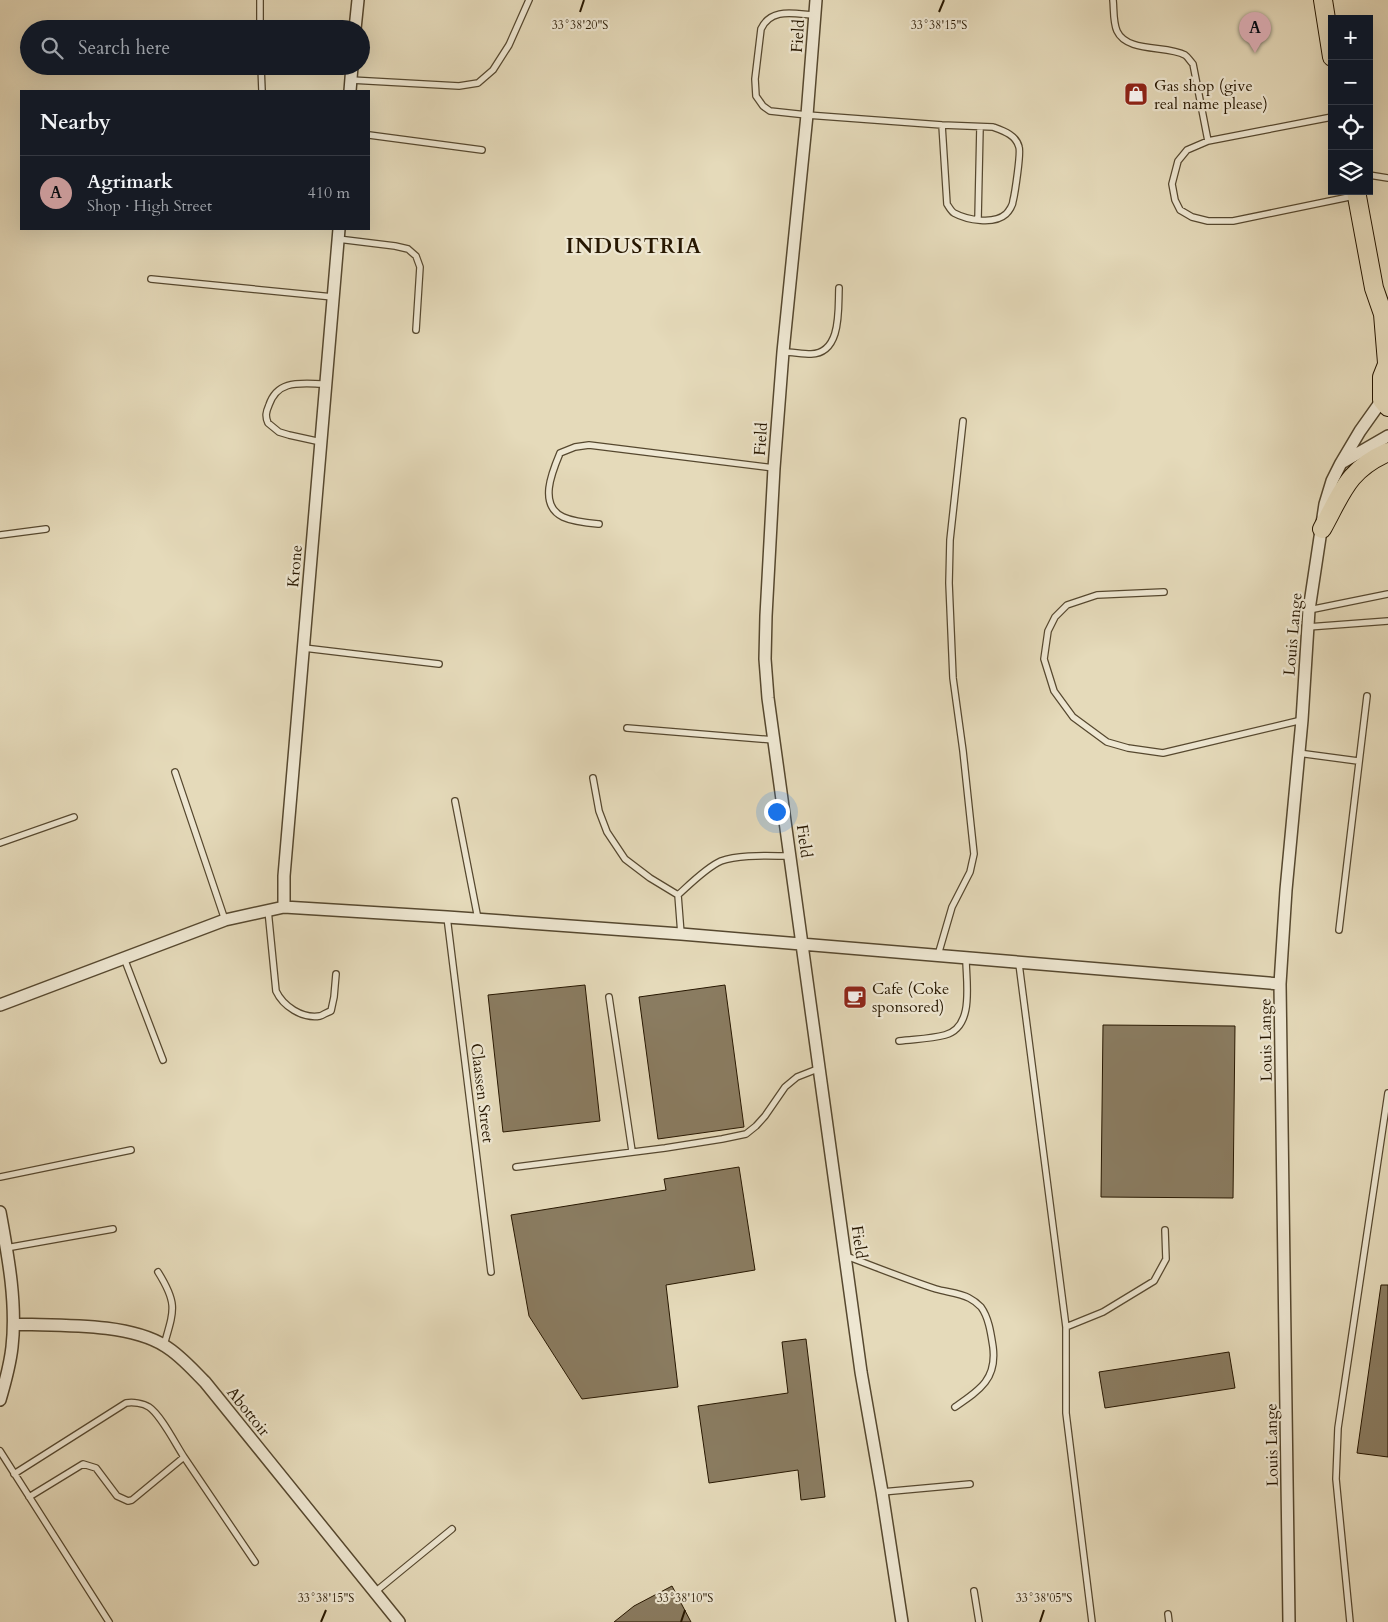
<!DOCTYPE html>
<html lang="en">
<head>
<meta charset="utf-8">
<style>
	body { margin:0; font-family:Cardo,serif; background:#242831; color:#f1f3f6 }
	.controls { position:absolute; right:15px; top:15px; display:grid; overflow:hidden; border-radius:0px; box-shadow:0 5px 20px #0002 }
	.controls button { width:45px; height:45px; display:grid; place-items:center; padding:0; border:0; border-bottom:1px solid #363941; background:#171b24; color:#f1f3f6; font:25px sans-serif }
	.you { position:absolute; left:776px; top:811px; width:18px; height:18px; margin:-12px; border:4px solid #fff; border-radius:50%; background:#1a73e8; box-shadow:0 0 0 8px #1a73e833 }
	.badge { display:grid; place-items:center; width:32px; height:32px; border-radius:50%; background:#c59692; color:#111; font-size:16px; font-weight:700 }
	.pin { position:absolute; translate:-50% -41px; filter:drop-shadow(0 1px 2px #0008) }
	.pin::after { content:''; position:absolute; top:26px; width:18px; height:15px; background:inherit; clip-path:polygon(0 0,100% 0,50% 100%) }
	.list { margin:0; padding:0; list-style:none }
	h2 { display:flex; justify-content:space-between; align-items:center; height:65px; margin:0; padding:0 20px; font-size:21px }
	h2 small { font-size:16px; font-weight:400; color:#9ea1a6 }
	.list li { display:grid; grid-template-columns:32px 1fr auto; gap:15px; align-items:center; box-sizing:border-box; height:75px; padding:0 20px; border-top:1px solid #363941 }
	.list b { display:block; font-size:19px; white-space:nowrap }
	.list p { margin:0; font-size:16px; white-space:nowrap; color:#9ea1a6 }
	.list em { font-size:16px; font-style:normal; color:#9ea1a6 }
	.icon { flex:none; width:28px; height:28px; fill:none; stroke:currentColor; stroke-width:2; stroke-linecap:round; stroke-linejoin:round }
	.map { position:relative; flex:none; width:1388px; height:1622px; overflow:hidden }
	.search { position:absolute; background:#171b24; box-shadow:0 5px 20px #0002; left:20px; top:20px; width:350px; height:55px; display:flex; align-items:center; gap:12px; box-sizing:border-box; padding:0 18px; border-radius:28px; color:#9ea1a6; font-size:19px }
	.panel { position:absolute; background:#171b24; box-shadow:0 5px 20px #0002; left:20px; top:90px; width:350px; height:140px; border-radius:0px }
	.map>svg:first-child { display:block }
</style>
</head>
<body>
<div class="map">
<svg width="1388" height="1622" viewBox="0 0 1388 1622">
	<rect width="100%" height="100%" fill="#e5daba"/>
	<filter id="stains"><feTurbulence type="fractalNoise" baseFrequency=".004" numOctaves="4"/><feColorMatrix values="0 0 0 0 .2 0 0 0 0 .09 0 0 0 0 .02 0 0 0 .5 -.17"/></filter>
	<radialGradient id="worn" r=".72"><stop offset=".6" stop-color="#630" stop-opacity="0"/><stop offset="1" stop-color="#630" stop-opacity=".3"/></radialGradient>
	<path fill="#8a7c61" stroke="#271701" d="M 585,985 L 600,1121 L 503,1132 L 488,995 Z
		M 725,985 L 744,1127 L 658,1139 L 639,997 Z
		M 1103,1025 L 1235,1026 L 1233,1198 L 1101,1197 Z
		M 739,1167 L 755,1270 L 666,1285 L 678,1387 L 582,1399 L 529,1316 L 511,1215 L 666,1190 L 664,1179 Z
		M 1381,1285 L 1388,1285 L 1388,1457 L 1357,1453 Z
		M 806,1339 L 825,1497 L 801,1500 L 798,1470 L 709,1483 L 698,1406 L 788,1393 L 782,1342 Z
		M 1229,1352 L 1235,1388 L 1105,1408 L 1099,1372 Z
		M 672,1586 L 691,1622 L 614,1622 L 634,1606 Z"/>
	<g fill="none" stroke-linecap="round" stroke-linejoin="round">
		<g stroke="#56482f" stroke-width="8">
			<path id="lane" d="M 260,0 L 260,29
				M 1113,0 C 1114,9 1113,22 1117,31 C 1127,53 1167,45 1185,55 C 1188,57 1190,61 1193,64 L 1208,141
				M 814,15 C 795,14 771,7 761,29 L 755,79 L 756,96 L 763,106 L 770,111 L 807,115 L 942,125 L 993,127 C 1004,131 1016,135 1019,147 C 1021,153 1015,193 1013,201 C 1013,205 1009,211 1006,214 C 994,225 967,220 954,213 C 951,211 949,207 947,204 L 942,125
				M 261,66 L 262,91
				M 351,80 L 459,86 L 478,83 L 493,70 L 509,45 L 529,0
				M 1332,117 L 1208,141 L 1187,150 L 1178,161 L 1172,184 L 1175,200 L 1180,210 L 1192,217 L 1208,221 L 1233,221 L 1354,196
				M 369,135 L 482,150
				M 1369,175 L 1388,178
				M 978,219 L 980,127
				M 338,239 L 395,246 L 408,249 L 416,256 L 420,267 L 416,330
				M 151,279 L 333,297
				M 783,352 C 792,352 802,354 811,354 C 842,353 838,309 839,288
				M 321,442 L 289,435 L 279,432 L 268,423 C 265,416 266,412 269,405 C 278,378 303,384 326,384
				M 599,524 C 587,523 574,522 563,517 C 538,505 552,472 560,453 L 575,447 L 589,445 L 774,468
				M 0,535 L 46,529
				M 1164,592 L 1097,595 L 1067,605 L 1055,617 L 1048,631 L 1044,659 L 1054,691 L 1073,717 L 1107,742 L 1128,748 L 1163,753 L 1302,720
				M 1309,610 L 1388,594
				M 1308,627 L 1388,621
				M 304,648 L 439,664
				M 627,728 L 774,740
				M 1298,753 L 1358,761
				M 175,772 L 225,920
				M 593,778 L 599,811 L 607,832 L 625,859 L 650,878 L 678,895
				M 455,801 L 478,919
				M 0,843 L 74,817
				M 268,910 L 276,991 C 283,1006 302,1019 320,1016 C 323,1015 327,1012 331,1011 L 334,997 L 336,974
				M 447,917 L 491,1272
				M 1339,930 L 1367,696
				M 681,934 L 678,895 C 690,884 707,867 721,861 C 739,854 770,856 790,856
				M 938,955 L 952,907 L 970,872 L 974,854 L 963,751 L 953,678 L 949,583 L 950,540 L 963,421
				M 124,958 L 163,1060
				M 1019,964 L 1066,1327 L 1066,1413 L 1092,1622
				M 609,997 L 632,1151
				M 899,1041 C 914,1039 930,1039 945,1035 C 975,1027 966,982 966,959
				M 516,1167 L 665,1148 L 722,1139 L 746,1134 L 756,1126 L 765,1116 L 785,1087 L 797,1077 L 820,1068
				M 0,1177 L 131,1150
				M 6,1248 L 113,1229
				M 846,1256 C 876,1267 905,1279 936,1289 C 946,1292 960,1293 969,1298 C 973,1300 978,1304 981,1307 C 989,1318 991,1334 993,1347 C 997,1379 980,1390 955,1407
				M 158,1272 C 178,1304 174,1310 164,1345
				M 1066,1327 L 1103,1312 L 1154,1281 L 1166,1259 L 1165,1230
				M 0,1451 L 109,1622
				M 14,1474 L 126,1403 C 133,1402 143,1403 149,1407 C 161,1415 176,1445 184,1457
				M 882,1492 L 970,1484
				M 29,1497 L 83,1464 L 96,1468 L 117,1496 L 128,1501 L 132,1500 L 184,1457 L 255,1562
				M 974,1591 L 979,1622
				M 375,1592 L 452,1529
				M 1168,1614 L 1169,1622
				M 1350,1622 L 1336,1479 L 1338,1428 L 1388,1093"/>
		</g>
		<g stroke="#56482f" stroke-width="14">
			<path id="street" d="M 816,0 L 807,115 L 783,352 L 774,468 L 766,616 L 765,659 L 768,698 L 861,1372 L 882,1492 L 902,1622
				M 355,29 L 358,0
				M 350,91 L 352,66
				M 1343,462 L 1388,436
				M 284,907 L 284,876 L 339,229
				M 0,1005 L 225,920 L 284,907 L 447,917 L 681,934 L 1280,984
				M 0,1212 C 8,1256 17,1303 12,1347 C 10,1365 5,1383 0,1400
				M 14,1324 C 57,1326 127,1322 165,1346 C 180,1355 192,1369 205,1382 L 399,1622
				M 1289,1622 L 1280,984 L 1286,890 L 1302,720 L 1309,610 L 1325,504 L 1332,481 L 1341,463 L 1360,431 L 1382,400"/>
		</g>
		<g stroke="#271701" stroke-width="20">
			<path id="primary" d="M 1323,0 L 1332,57
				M 1356,191 L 1374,288 L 1383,314 L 1387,363
				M 1388,362 L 1382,377 L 1382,400 L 1388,407
				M 1322,529 C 1342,493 1347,470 1388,452"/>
		</g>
		<use href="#lane" stroke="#eee7d2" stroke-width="5.5"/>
		<use href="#street" stroke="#eee7d2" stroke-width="11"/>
		<use href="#primary" stroke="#e5daba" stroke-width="18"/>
	</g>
	<path fill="none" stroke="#271701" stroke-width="2" d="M 580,12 L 584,0M 939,12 L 944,0M 321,1622 L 326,1610M 681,1622 L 685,1610M 1040,1622 L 1044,1610"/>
	<defs>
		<g id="shop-square" transform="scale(1.25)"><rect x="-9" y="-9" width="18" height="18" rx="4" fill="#8f2418" stroke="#eee7d2"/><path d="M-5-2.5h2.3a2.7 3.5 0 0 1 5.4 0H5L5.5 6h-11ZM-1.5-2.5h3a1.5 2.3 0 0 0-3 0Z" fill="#fff"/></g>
		<g id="cafe-square" transform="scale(1.25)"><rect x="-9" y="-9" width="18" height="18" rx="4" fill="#8f2418" stroke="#eee7d2"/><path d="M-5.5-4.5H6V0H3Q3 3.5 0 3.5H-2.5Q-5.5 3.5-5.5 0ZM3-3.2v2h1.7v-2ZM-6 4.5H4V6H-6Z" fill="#fff"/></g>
	</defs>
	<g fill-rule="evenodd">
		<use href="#shop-square" x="1136" y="94"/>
		<use href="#cafe-square" x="855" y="997"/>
	</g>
	<g text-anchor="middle" stroke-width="4.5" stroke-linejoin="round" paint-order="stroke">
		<g font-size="16" fill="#271701" stroke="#eee7d2">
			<text transform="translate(797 36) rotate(-86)" y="6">Field</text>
			<text transform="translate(760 439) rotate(-86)" y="6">Field</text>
			<text transform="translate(294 566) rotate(-85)" y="6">Krone</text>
			<text transform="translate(1292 634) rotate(-85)" y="6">Louis Lange</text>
			<text transform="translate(805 841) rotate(82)" y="6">Field</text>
			<text transform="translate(1265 1040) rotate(-91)" y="6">Louis Lange</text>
			<text transform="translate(483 1093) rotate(83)" y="6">Claassen Street</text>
			<text transform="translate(860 1242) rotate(82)" y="6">Field</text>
			<text transform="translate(249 1411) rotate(51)" y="6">Abottoir</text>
			<text transform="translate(1271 1445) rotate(-91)" y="6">Louis Lange</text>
		</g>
		<g font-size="16" fill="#271701" stroke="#eee7d2" text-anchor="start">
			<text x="1154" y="91">Gas shop (give<tspan x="1154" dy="18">real name please)</tspan></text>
			<text x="872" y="994">Cafe (Coke<tspan x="872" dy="18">sponsored)</tspan></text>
		</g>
		<g font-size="21" font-weight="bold" letter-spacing="1" fill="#271701" stroke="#eee7d2">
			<text x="634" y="253">INDUSTRIA</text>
		</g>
	</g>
	<g font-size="12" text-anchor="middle" fill="#271701" stroke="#eee7d2" stroke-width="4.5" stroke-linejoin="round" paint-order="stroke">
		<text x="939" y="29">33°38'15"S</text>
		<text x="580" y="29">33°38'20"S</text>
		<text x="326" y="1602">33°38'15"S</text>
		<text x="685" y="1602">33°38'10"S</text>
		<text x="1044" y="1602">33°38'05"S</text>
	</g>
	<rect width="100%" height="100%" filter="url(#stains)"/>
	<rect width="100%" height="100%" fill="url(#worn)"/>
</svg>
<div class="controls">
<button>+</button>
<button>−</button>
<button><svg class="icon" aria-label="locate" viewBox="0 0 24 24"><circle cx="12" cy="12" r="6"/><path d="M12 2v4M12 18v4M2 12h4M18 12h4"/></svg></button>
<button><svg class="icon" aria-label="layers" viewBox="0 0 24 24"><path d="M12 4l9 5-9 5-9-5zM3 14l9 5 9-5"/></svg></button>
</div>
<div class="you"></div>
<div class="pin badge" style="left:1255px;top:53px">A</div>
<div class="search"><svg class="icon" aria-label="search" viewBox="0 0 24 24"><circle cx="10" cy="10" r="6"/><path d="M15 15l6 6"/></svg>Search here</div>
<section class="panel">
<h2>Nearby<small></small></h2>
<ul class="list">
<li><span class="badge">A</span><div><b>Agrimark</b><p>Shop · High Street</p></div><em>410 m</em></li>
</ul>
</section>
</div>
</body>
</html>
